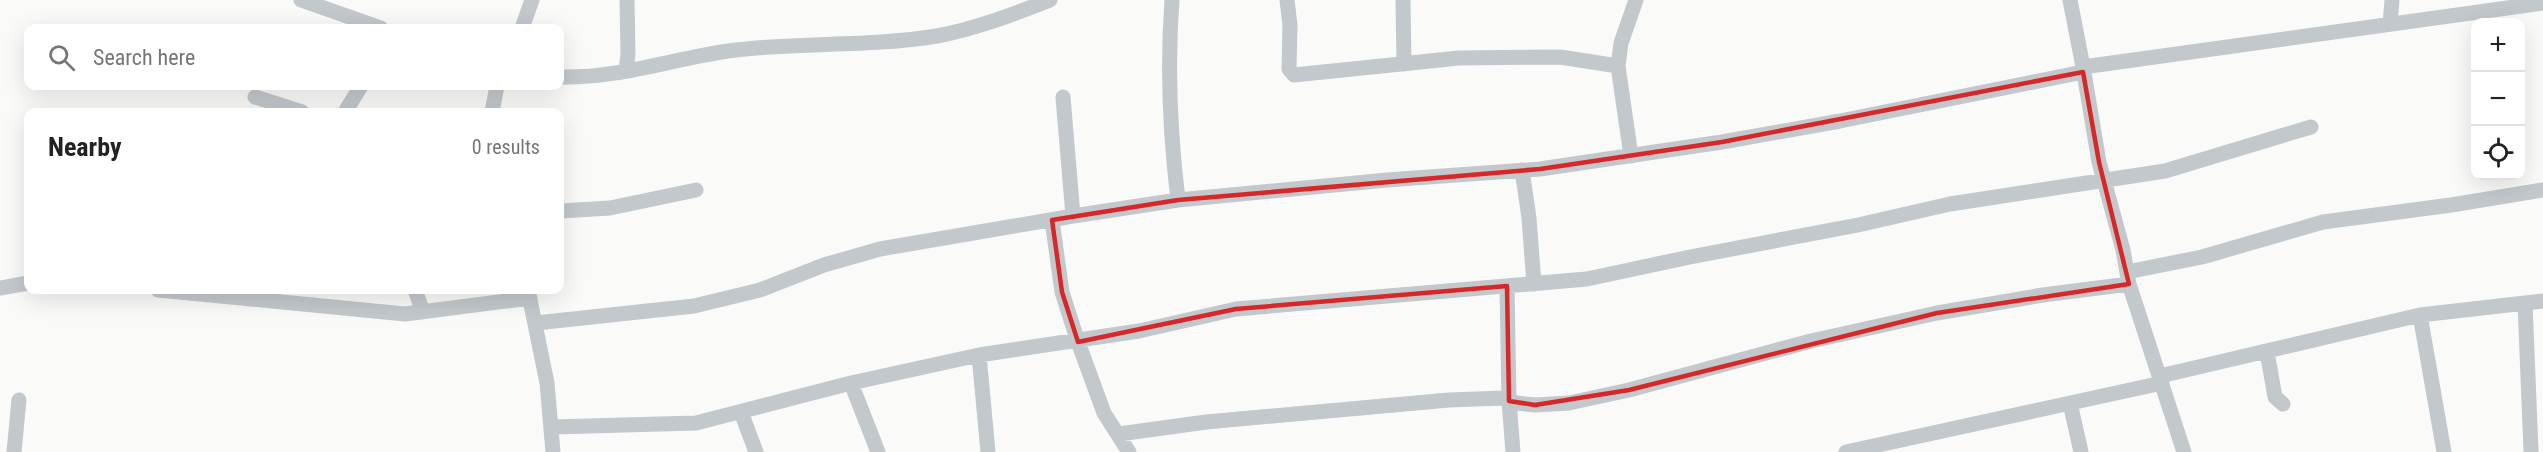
<!DOCTYPE html>
<html lang="en">
<head>
<meta charset="utf-8">
<style>
	body { margin:0; font-family:"Roboto Condensed",sans-serif; background:#f6f6f6; color:#222 }
	.controls { position:absolute; right:18px; top:18px; display:grid; overflow:hidden; border-radius:12px; box-shadow:0 6px 24px #0002 }
	.controls button { width:54px; height:54px; display:grid; place-items:center; padding:0; border:0; border-bottom:2px solid #e0e0e0; background:#fff; color:#222; font:30px sans-serif }
	.list { margin:0; padding:0; list-style:none }
	h2 { display:flex; justify-content:space-between; align-items:center; height:78px; margin:0; padding:0 24px; font-size:26px }
	h2 small { font-size:20px; font-weight:400; color:#767676 }
	.icon { flex:none; width:33px; height:33px; fill:none; stroke:currentColor; stroke-width:2; stroke-linecap:round; stroke-linejoin:round }
	.map { position:relative; flex:none; width:2543px; height:452px; overflow:hidden }
	.search { position:absolute; background:#fff; box-shadow:0 6px 24px #0002; left:24px; top:24px; width:540px; height:66px; display:flex; align-items:center; gap:15px; box-sizing:border-box; padding:0 21px; border-radius:12px; color:#767676; font-size:22px }
	.panel { position:absolute; background:#fff; box-shadow:0 6px 24px #0002; left:24px; top:108px; width:540px; height:186px; border-radius:12px }
	.map>svg:first-child { display:block }
</style>
</head>
<body>
<div class="map">
<svg width="2543" height="452" viewBox="0 0 2543 452">
	<rect width="100%" height="100%" fill="#fafaf8"/>
	<g fill="none" stroke-linecap="round" stroke-linejoin="round">
		<path stroke="#c3c8cc" stroke-width="15" d="M 301,0 L 381,28
			M 1172,0 C 1167,66 1170,134 1178,200
			M 1287,0 L 1290,25 L 1289,69 L 1294,75 L 1459,58 L 1560,57 L 1618,66
			M 1403,0 L 1404,64
			M 2070,0 L 2083,67
			M 2390,24 L 2392,0
			M 522,28 L 532,0
			M 626,71 L 628,54 L 627,0
			M 560,77 C 619,79 677,57 736,50 C 802,42 870,47 937,36 C 975,29 1014,14 1050,0
			M 255,97 L 302,112
			M 1063,97 L 1073,216
			M 345,112 L 361,86
			M 492,112 L 497,86
			M 1631,156 L 1618,66 L 1621,43 L 1636,0
			M 1522,170 L 1529,218 L 1534,284
			M 560,211 L 610,208 L 696,190
			M 1052,220 L 1062,292 L 1078,342 L 1104,413 L 1129,452
			M 2127,272 L 2202,257 L 2323,222 L 2451,205 L 2543,190
			M 1507,286 L 1509,401 L 1513,452
			M 0,288 L 28,283
			M 158,290 L 405,314 L 530,298
			M 415,290 L 423,312
			M 528,290 L 547,383 L 553,452
			M 2525,303 L 2531,451
			M 2420,315 L 2444,452
			M 536,323 L 694,306 L 760,290 L 824,265 L 880,249 L 1073,216 L 1178,200 L 1387,180 L 1540,169 L 1722,142 L 1840,121 L 2083,72
			M 2267,352 L 2275,397 L 2283,404
			M 979,355 L 988,452
			M 2160,376 L 2420,315 L 2543,301
			M 851,383 L 878,452
			M 2070,403 L 2081,452
			M 741,412 L 756,452
			M 553,427 L 696,423 L 851,383 L 979,355 L 1139,331 L 1236,309 L 1587,279 L 1690,257 L 1858,225 L 1950,204 L 2165,171 L 2311,127
			M 1119,434 L 1206,422 L 1449,400 L 1504,398 L 1516,403 L 1535,405 L 1569,403 L 1629,390 L 1811,341 L 1937,313 L 2043,295 L 2129,284
			M 14,452 L 19,400
			M 1846,452 L 2162,383
			M 2184,452 L 2129,284 L 2123,250 L 2099,162 L 2083,67 L 2543,3"/>
	</g>
	<path fill="none" stroke="#d62828" stroke-width="4.5" stroke-linejoin="round" d="M 2083,72 L 2099,162 L 2129,284 L 1937,313 L 1629,390 L 1535,405 L 1509,401 L 1507,286 L 1236,309 L 1078,342 L 1062,292 L 1052,220 L 1178,200 L 1540,169 L 1722,142 Z"/>
</svg>
<div class="controls">
<button>+</button>
<button>−</button>
<button><svg class="icon" aria-label="locate" viewBox="0 0 24 24"><circle cx="12" cy="12" r="6"/><path d="M12 2v4M12 18v4M2 12h4M18 12h4"/></svg></button>
</div>
<div class="search"><svg class="icon" aria-label="search" viewBox="0 0 24 24"><circle cx="10" cy="10" r="6"/><path d="M15 15l6 6"/></svg>Search here</div>
<section class="panel">
<h2>Nearby<small>0 results</small></h2>
<ul class="list">
</ul>
</section>
</div>
</body>
</html>
